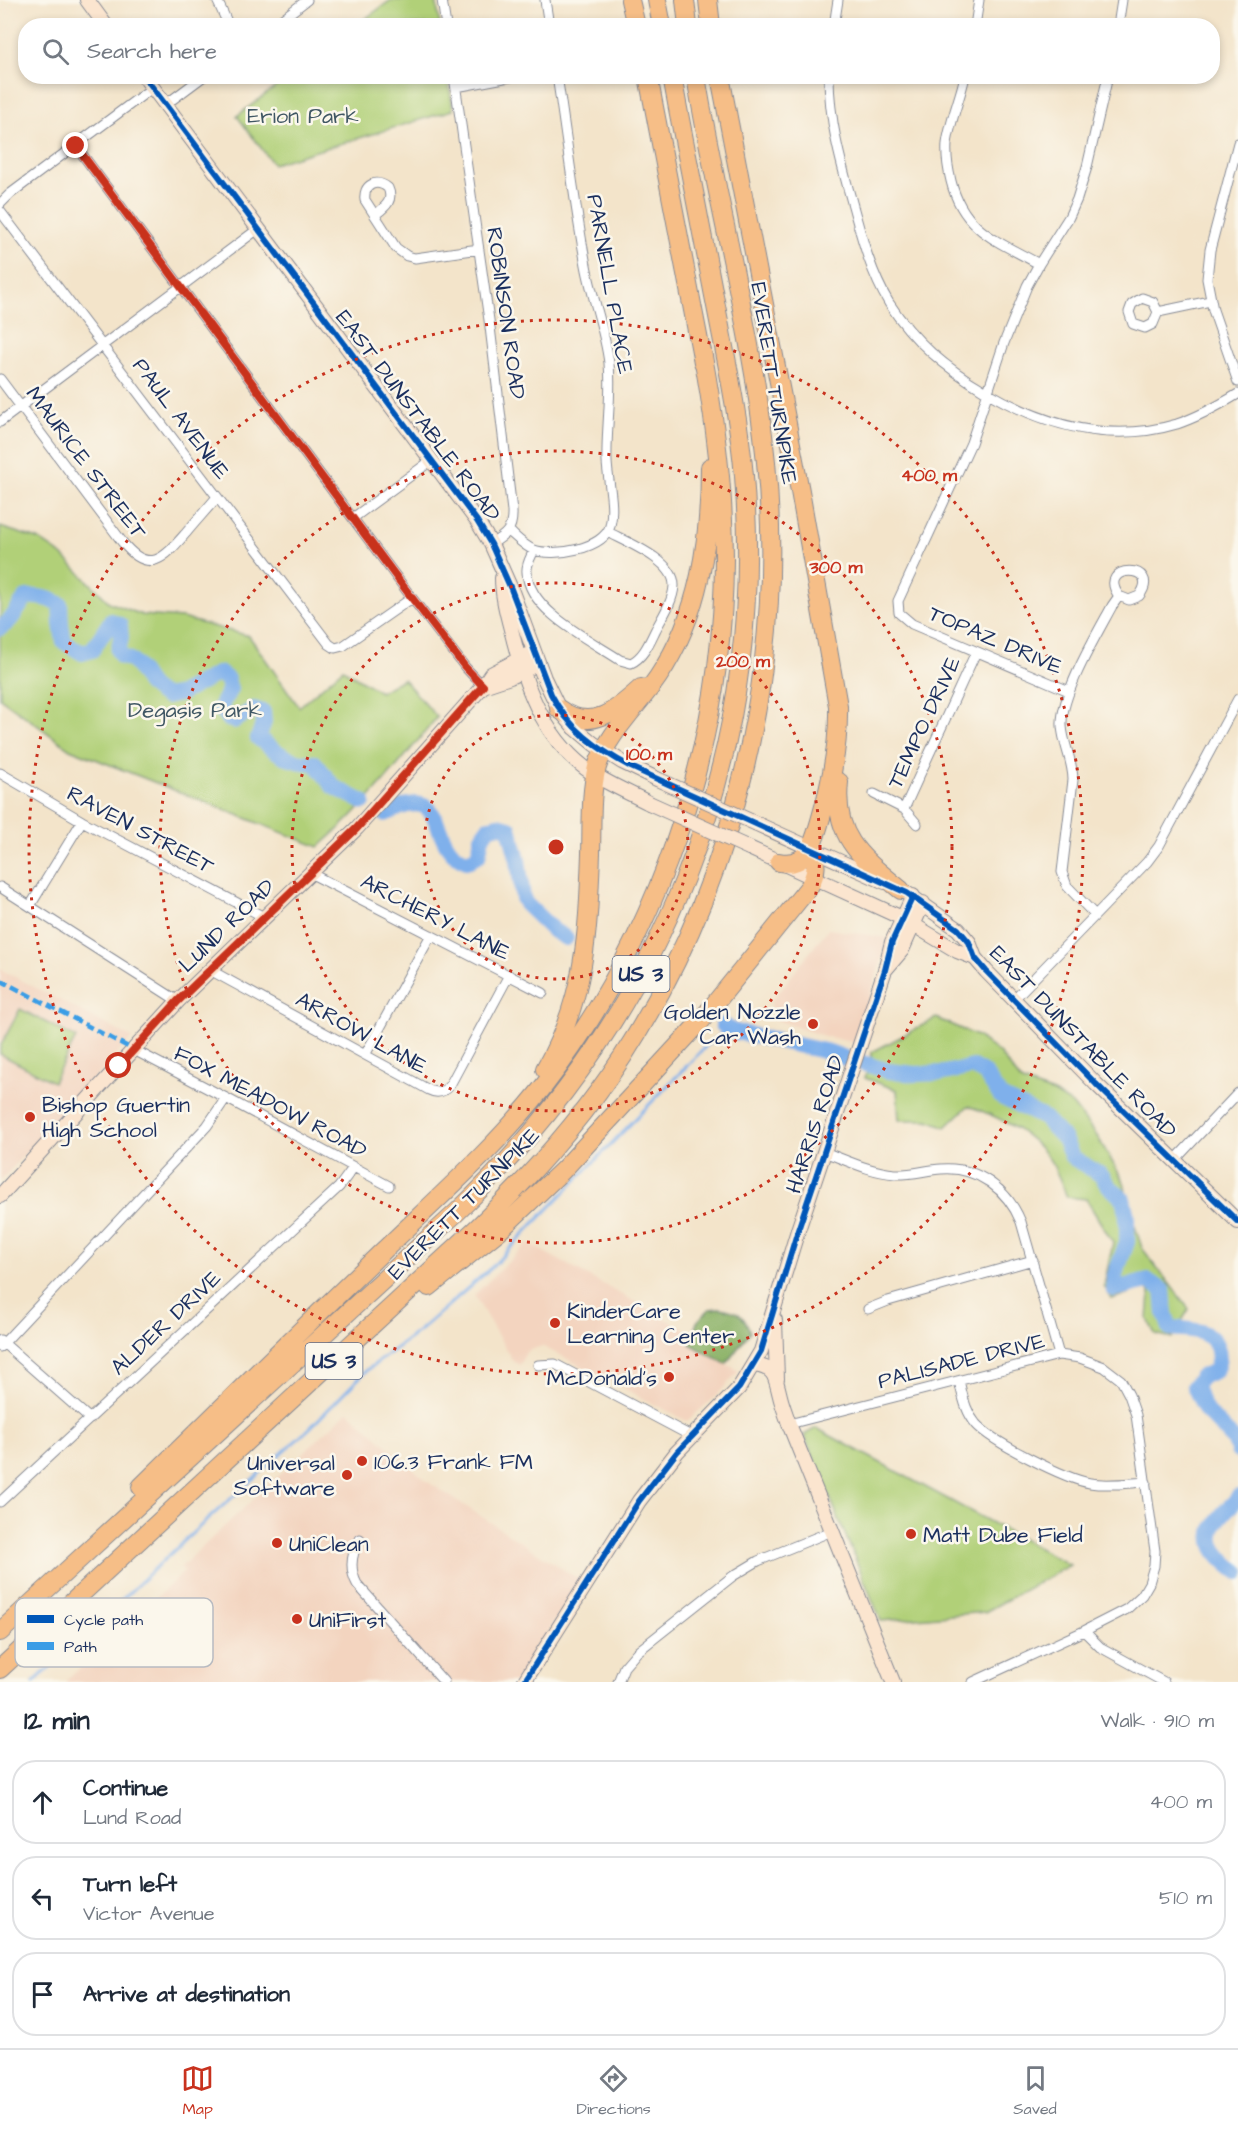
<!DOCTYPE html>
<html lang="en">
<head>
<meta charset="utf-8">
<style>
	body { margin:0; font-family:"Architects Daughter",sans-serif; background:#f2f2f3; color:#1f2937 }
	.stop { position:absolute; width:18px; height:18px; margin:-14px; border:4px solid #c8321e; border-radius:50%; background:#fff }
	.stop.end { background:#c8321e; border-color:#fff; box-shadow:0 2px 6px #0008 }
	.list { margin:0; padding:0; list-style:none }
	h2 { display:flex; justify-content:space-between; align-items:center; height:78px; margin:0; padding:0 24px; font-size:26px }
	h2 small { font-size:20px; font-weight:400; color:#747a83 }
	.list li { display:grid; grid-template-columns:39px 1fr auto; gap:18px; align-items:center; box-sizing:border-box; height:84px; margin:0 12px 12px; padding:0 12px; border:2px solid #e0e1e3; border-radius:24px }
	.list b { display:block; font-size:22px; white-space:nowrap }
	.list p { margin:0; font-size:20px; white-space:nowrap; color:#747a83 }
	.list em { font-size:20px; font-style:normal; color:#747a83 }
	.icon { flex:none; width:33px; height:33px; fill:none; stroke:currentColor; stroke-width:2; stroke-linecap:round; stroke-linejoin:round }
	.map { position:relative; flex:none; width:1238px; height:1682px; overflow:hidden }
	.search { position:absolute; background:#fff; box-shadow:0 3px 9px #0003; left:18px; right:18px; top:18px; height:66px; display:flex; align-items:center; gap:15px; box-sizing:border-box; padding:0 21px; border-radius:24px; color:#747a83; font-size:22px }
	.sheet { height:366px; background:#fff }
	nav { display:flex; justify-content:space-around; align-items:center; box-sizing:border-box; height:84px; border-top:2px solid #e0e1e3; background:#fff; font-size:16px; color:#747a83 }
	nav a { display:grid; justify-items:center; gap:3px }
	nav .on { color:#c8321e }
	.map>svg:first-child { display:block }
</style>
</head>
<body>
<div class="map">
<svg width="1238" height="1682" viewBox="0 0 1238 1682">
	<rect width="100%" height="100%" fill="#fbf7ec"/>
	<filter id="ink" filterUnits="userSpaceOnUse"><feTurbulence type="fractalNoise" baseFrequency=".0167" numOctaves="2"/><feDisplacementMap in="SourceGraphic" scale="12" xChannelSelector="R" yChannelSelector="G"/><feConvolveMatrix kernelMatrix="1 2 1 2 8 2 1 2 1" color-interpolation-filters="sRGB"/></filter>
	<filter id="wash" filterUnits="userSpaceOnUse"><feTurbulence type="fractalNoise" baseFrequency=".008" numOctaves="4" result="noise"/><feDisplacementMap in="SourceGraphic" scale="24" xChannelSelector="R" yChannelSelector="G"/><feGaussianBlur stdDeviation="1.35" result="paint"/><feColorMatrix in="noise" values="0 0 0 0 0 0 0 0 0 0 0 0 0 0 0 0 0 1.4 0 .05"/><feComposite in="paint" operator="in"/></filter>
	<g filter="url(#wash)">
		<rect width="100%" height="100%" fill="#f3e4ca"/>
		<path fill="#f3d4bf" d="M 828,929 L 888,938 L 855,1043 L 817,1034 L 773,1019 L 771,1002 Z
			M 0,969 L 132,1038 L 0,1181 Z
			M 528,1243 L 693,1334 L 691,1344 L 739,1371 L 715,1397 L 687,1421 L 542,1346 L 527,1351 L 519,1365 L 513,1361 L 474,1295 Z
			M 348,1411 L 428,1482 L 581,1581 L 516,1682 L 65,1682 L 185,1571 L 181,1567 Z"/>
		<path fill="#b1d078" stroke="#66806b" stroke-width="1.5" d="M 391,0 L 436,0 L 440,25 L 357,25 Z
			M 289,77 L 448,77 L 453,110 L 273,164 L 237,116 Z
			M 0,527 L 38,539 L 62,555 L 109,602 L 142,615 L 182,618 L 249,636 L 299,707 L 343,669 L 380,692 L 403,679 L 437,717 C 400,763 364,808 319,847 L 70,749 L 0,698 Z
			M 20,1009 L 76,1038 L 53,1082 L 0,1054 L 0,1047 Z
			M 936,1018 L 977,1036 L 999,1053 L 1022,1082 L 1054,1093 L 1072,1104 L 1097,1136 L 1124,1182 L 1129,1208 L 1142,1248 L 1189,1309 L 1172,1338 L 1155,1334 L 1148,1319 L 1150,1293 L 1146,1287 L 1112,1299 L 1104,1286 L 1113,1243 L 1086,1199 L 1067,1197 C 1063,1187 1059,1177 1054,1167 C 1037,1136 1000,1117 968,1106 L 946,1127 L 928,1120 L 899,1120 L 897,1090 L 865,1078 L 872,1052 Z
			M 816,1428 L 1070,1565 L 985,1612 L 881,1621 L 804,1435 Z"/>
		<path fill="#8cb268" stroke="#547063" stroke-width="1.5" d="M 719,1308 C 736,1310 745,1315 750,1332 L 726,1364 L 690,1344 L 697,1322 L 709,1309 Z"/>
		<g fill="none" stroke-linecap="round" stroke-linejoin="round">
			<path stroke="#7fb0eb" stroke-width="3" d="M 34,1682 L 197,1529 L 310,1428 L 366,1371 L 420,1330 L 491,1268 L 707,1045 L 728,1030"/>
			<path stroke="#7fb0eb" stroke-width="16" d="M 0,628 C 14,620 16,609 27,597 C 40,596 49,598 60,604 L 61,624 L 64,642 L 82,653 L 92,650 L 111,621 L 120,625 L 121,638 L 118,651 L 122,657 C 138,660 140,673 150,685 C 154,690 161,694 166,697 L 180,694 L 219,673 L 227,679 L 230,689 L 220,707 L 228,719 L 234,721 L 254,709 L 263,712 L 264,722 L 258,738 C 279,754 289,763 315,763 L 334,787 L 363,802
				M 385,814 C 452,779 425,848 467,861 L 478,856 L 482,837 L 488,828 L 498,825 L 509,828 L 518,860 L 523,898 L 526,904 L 554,931 L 566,938
				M 723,1025 L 732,1031 L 829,1052 L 845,1058
				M 862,1063 L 889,1071 L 915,1074 L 944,1073 L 973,1067 L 985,1074 L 1001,1097 L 1044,1118 L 1064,1139 L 1072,1157 L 1101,1175 L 1109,1186 L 1123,1199 L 1127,1216 L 1127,1242 L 1115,1275 L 1114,1289 L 1148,1281 L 1163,1290 L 1165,1313 L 1170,1328 C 1187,1330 1210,1328 1217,1347 C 1220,1356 1219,1362 1215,1371 L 1201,1377 L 1194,1386 L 1206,1411 L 1235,1441 L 1238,1451
				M 1238,1497 C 1234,1504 1227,1508 1222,1515 C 1200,1539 1216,1556 1238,1572"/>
		</g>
	</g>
	<g filter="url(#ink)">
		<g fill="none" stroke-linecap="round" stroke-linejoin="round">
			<g stroke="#878a94" stroke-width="11">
				<path id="street" d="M 217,0 L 229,26
					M 442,0 L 446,26
					M 545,0 L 549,26
					M 273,26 L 307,0
					M 834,26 L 838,0
					M 975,26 L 979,0
					M 1118,26 L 1122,0
					M 454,76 L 490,327 L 512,511 C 513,530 506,535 491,544
					M 829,76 C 829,121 841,163 853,206 C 862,239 871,273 889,303 C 914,342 946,368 985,391 C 1043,425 1110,444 1177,424 C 1198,417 1218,406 1238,394
					M 965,76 C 960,99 950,121 947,144 C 946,157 948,169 951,181 C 963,231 998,241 1039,264
					M 456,87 L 515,76
					M 165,105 L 204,76
					M 1238,143 L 1210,250 L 1207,279 L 1213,310 L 1238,382
					M 76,146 L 412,598 L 465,667 L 483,686
					M 0,204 L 10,194 L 152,88
					M 0,211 L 329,644 L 335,648 L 343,646 L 412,598
					M 375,215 C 385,207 394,201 388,188 C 376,178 363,185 365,200 L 396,248 L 407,256 L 415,258 L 479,249
					M 1158,312 L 1153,324 L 1145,328 L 1133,324 L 1129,312 L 1132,304 L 1142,298 L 1153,302 L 1158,312 L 1210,301
					M 0,379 L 123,543 C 150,576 165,557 186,533 C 196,521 207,509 217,497
					M 0,422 L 258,229
					M 353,518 L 432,460
					M 509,531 C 517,538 524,546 534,550 C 554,557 604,549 610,526 C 615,506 608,482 607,462 C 606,429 612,396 609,363 C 605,330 592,298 586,265 C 574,203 567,139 557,76
					M 534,550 C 531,557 526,564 527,572 C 528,611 592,641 620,660 L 631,663 C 644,657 650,641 656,629 C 663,616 673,601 674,586 C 675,561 627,542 608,532
					M 1069,691 L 912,624 L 899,613 L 898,601 L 971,443 L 1004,343 L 1027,286 L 1039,264 L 1069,217 L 1077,199 L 1087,167 L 1108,76
					M 0,773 L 82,821 L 264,917
					M 874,794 L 904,809 L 917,824
					M 904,809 L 976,652
					M 310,873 L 543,993
					M 0,887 L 178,1001
					M 30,906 L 82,821
					M 1095,915 L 1067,886 L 1062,872 L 1073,780 C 1073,761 1063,744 1062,726 C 1060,696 1097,634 1112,606 L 1119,596 C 1095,563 1164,563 1139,596 L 1129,600 L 1119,596
					M 210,970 L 429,1090 C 437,1094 444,1092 450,1085 L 509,975
					M 1014,999 L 1147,862 L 1159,846 L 1238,699
					M 134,1050 L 226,1098 L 389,1186
					M 365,1055 L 431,935
					M 824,1152 C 846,1160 870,1172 895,1174 C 910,1175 926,1170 941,1169 C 978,1166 1008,1190 1021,1222 L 1059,1355
					M 1175,1160 L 1238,1093
					M 868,1309 L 888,1301 L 1033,1260
					M 0,1340 L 90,1419
					M 0,1347 L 207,1126 L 226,1098
					M 538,1365 L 555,1364 L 691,1436
					M 959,1381 C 963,1396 965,1411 976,1424 C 992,1442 1066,1479 1090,1483 C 1108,1486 1128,1483 1146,1482
					M 789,1424 L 1059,1355 L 1080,1358 L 1104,1367 L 1121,1380 L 1129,1395 L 1136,1415 L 1155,1551 L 1154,1566 L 1149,1583 L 1142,1595 L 1127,1609 L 1084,1631 L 973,1682
					M 0,1502 L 339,1187 L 353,1168
					M 360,1539 C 351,1554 349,1569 357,1584 L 444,1682
					M 1084,1631 L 1100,1647 L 1164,1682
					M 618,1682 L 624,1667 L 637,1652 L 733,1576 L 758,1561 L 832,1531"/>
			</g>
			<g stroke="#878a94" stroke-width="16">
				<path id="secondary" d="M 87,0 L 106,26
					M 144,76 L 477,521 L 491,544 L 511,589 L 544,678 L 559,709 L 575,728 L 594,744 L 622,762 L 657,779
					M 502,578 C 502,599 509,621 514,641 C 527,692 547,743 592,773 C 610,785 630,793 649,803
					M 483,686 L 510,677 L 531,667
					M 757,824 L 885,882
					M 749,848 L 902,918 L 957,951 L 975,958
					M 905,892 L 958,929 L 969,942 L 975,958 L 986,971 L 1096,1084 L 1238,1222
					M 885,970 L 902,950 L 923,903
					M 0,1196 L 178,1001 L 357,828 L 483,686 L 491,674 L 533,652
					M 775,1320 L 777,1379
					M 754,1365 C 776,1368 775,1377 780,1396 C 782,1405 786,1414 789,1424 L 893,1682
					M 524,1682 L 639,1501 L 677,1452 L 739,1388 L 761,1351 L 798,1230 L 885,970 L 892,942 L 913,896"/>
			</g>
			<g stroke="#878a94" stroke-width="20">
				<path id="highway" d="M 630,0 L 636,26
					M 657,0 L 662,26
					M 685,0 L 688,26
					M 708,0 L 711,26
					M 648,76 L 703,362
					M 720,76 L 800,491 L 838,706 C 839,745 831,784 820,821 C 817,831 814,844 808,852 C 801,862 790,864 779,862
					M 559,709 C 591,733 617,710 641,688
					M 839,782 C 833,838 862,858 901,890
					M 545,1069 C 586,997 588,932 591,853 C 592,825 590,794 597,767 C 607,734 639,705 658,677 C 700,615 710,540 710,467
					M 429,1287 L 501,1229 L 563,1170 L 700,1022 L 809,887 C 817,873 818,862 810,848
					M 141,1487 C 221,1408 302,1329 383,1251 C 438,1198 496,1147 543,1087 C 658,939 724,746 724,559 C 724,488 715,420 702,351
					M 0,1632 L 456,1213 C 660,1018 767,760 744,476 C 739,419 727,363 716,306 C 701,230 686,153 672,76
					M 0,1669 L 478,1227 C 532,1175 582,1119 623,1056 C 735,883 786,667 766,462 C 753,332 717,205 696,76"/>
			</g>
			<use href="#street" stroke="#fff" stroke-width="9"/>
			<use href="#secondary" stroke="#fbe5cf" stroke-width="14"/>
			<use href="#highway" stroke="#f6be87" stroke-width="18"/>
			<g stroke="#878a94" stroke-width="16" stroke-linecap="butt">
				<path id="secondary-bridge" d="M 657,779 L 757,824
					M 649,803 L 749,848"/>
			</g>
			<use href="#secondary-bridge" stroke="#fbe5cf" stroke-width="14"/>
			<path stroke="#3b9de6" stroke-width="4.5" stroke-dasharray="9 4.5" stroke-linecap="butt" d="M 0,980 L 134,1050"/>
			<g stroke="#fbf7ec" stroke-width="10">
				<path id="cycleway" d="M 144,76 L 477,521 L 491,544 L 511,589 L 551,694 C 568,728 597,749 631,767 L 907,893 L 958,929 L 969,942 L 975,958 L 986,971 L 1096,1084 L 1238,1222
					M 524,1682 L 639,1501 L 677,1452 L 739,1388 L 761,1351 L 798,1230 L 885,970 L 892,942 L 913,896"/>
			</g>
			<use href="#cycleway" stroke="#0057b8" stroke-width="6"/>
		</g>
	</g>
	<g fill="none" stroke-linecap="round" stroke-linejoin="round" filter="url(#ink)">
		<path stroke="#c8321e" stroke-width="8" d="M 76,146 L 412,598 L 465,667 L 483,686 L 357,828 L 178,1001 L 119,1066"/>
	</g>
	<g fill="none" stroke="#c8321e" stroke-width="3" stroke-dasharray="3 6">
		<circle cx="556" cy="847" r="132"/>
		<circle cx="556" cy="847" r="264"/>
		<circle cx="556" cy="847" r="396"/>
		<circle cx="556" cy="847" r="527"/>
	</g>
	<g fill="#c8321e" stroke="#fbf7ec" stroke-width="2">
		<circle cx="813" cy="1024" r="6"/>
		<circle cx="30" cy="1117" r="6"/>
		<circle cx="555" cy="1323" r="6"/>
		<circle cx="669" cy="1377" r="6"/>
		<circle cx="362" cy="1461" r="6"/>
		<circle cx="347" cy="1475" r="6"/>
		<circle cx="911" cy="1534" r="6"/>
		<circle cx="277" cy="1543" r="6"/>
		<circle cx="297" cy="1619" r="6"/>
	</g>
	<g text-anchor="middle" stroke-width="5" stroke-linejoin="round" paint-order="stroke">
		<g fill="#fbf7ec" stroke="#5e6b89" stroke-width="1.5">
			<rect x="612.5" y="956" width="57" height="36" rx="4.5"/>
			<rect x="305.5" y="1343" width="57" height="36" rx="4.5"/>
		</g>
		<g font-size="21" font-weight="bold" fill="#1b2f5e">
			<text x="641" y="981">US 3</text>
			<text x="334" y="1368">US 3</text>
		</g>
		<g font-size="22" fill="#405764" stroke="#fbf7ec">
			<text x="303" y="123">Erion Park</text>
			<text x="195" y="717">Degasis Park</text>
		</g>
		<g font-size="22" fill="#1b2f5e" stroke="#fbf7ec">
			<text transform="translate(611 284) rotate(80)" y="8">PARNELL PLACE</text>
			<text transform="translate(507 313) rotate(82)" y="8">ROBINSON ROAD</text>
			<text transform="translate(775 383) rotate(81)" y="8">EVERETT TURNPIKE</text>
			<text transform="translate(419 415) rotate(53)" y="8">EAST DUNSTABLE ROAD</text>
			<text transform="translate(182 418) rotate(53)" y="8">PAUL AVENUE</text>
			<text transform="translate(87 462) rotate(53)" y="8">MAURICE STREET</text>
			<text transform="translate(996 639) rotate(23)" y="8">TOPAZ DRIVE</text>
			<text transform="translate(923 722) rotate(-65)" y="8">TEMPO DRIVE</text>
			<text transform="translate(141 829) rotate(28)" y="8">RAVEN STREET</text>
			<text transform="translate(436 916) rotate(27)" y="8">ARCHERY LANE</text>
			<text transform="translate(226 925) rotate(-44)" y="8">LUND ROAD</text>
			<text transform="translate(362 1032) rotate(29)" y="8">ARROW LANE</text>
			<text transform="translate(1084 1041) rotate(46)" y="8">EAST DUNSTABLE ROAD</text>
			<text transform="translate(271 1101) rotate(28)" y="8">FOX MEADOW ROAD</text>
			<text transform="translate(814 1124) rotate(-72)" y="8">HARRIS ROAD</text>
			<text transform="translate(463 1203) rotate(-45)" y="8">EVERETT TURNPIKE</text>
			<text transform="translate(165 1322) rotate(-43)" y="8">ALDER DRIVE</text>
			<text transform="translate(961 1360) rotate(-14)" y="8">PALISADE DRIVE</text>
		</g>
		<g font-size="22" fill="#1b2f5e" stroke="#fbf7ec" text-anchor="start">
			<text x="801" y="1019" text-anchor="end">Golden Nozzle<tspan x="801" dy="25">Car Wash</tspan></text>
			<text x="42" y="1112">Bishop Guertin<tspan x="42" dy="25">High School</tspan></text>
			<text x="567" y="1318">KinderCare<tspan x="567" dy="25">Learning Center</tspan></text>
			<text x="657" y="1385" text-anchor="end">McDonald's</text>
			<text x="374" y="1469">106.3 Frank FM</text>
			<text x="335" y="1470" text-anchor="end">Universal<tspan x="335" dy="25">Software</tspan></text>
			<text x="923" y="1542">Matt Dube Field</text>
			<text x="289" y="1551">UniClean</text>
			<text x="309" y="1627">UniFirst</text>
		</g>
	</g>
	<rect x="15" y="1598" width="198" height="69" rx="9" fill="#fbf7ec" stroke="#b8bbc1" stroke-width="1.5"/>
	<rect x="27" y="1615" width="27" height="8" fill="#0057b8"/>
	<rect x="27" y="1642" width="27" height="8" fill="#3b9de6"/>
	<g font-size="16" fill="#1b2f5e">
		<text x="64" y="1625">Cycle path</text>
		<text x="64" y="1652">Path</text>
	</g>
	<circle cx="556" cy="847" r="9" fill="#c8321e" stroke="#fbf7ec" stroke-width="3"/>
	<g font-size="18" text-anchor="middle" font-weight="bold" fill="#c8321e" stroke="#fbf7ec" stroke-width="5" stroke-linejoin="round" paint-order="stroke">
		<text x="929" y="481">400 m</text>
		<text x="836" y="573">300 m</text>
		<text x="743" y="667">200 m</text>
		<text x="649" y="760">100 m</text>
	</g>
</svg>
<div class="stop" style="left:119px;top:1066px"></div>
<div class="stop end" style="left:76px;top:146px"></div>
<div class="search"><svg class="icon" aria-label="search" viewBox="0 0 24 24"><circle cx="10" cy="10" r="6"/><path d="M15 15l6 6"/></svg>Search here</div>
</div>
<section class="sheet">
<h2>12 min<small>Walk · 910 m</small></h2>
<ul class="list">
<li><svg class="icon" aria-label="ahead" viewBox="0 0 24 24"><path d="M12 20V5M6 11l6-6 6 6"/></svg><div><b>Continue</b><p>Lund Road</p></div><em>400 m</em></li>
<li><svg class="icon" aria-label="left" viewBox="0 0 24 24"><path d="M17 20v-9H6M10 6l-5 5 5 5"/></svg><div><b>Turn left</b><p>Victor Avenue</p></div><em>510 m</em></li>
<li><svg class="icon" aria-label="arrive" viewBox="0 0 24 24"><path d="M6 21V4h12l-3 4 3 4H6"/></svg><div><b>Arrive at destination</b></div></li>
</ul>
</section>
<nav>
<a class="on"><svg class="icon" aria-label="map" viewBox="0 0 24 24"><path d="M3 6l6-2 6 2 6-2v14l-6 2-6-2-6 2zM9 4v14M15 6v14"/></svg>Map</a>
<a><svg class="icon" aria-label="directions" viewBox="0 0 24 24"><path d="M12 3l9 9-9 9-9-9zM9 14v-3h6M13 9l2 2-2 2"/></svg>Directions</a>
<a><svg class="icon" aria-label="saved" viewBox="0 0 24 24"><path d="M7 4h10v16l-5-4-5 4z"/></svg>Saved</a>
</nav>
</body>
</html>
